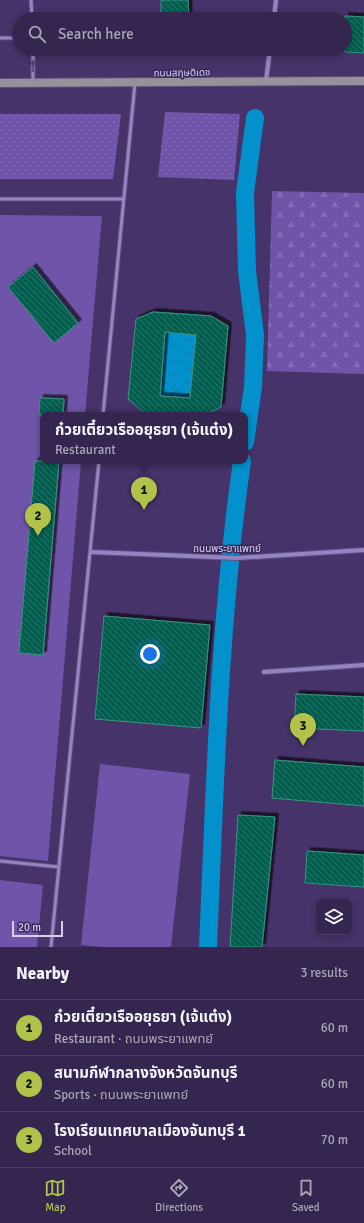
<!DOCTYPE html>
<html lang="en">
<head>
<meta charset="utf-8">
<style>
	body { margin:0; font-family:Signika,"Noto Sans Thai",sans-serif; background:#3c2e56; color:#f1f3f6 }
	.controls { position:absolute; right:12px; bottom:12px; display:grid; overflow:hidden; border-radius:8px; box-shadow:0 2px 6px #0003 }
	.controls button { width:36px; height:36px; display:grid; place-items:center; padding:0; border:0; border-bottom:1px solid #4e4366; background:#34264f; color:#f1f3f6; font:20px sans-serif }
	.scale { position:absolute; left:12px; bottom:10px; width:51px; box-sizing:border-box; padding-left:4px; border:2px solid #d7cff0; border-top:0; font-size:11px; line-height:14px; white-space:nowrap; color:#d7cff0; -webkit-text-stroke:3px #3a295e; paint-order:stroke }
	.you { position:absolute; left:150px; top:654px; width:14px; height:14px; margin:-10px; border:3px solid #fff; border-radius:50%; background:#1a73e8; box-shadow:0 0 0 6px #1a73e833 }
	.badge { display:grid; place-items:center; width:26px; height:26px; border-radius:50%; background:#b2c34b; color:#111; font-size:13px; font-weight:700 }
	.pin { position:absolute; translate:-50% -33px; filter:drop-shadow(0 1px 2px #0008) }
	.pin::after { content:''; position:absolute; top:21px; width:14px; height:12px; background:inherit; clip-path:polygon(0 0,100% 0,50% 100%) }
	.popup { position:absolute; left:40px; top:412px; width:208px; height:52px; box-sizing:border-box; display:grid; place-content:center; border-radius:8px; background:#34264f; filter:drop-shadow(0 1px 3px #0005); font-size:13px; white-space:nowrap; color:#a9a5b7 }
	.popup b { font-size:15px; color:#f1f3f6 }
	.popup::after { content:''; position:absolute; left:50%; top:100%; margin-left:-8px; border:8px solid transparent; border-top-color:#34264f }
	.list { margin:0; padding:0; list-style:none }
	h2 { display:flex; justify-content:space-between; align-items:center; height:52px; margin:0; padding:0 16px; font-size:17px }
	h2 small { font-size:13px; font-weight:400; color:#a9a5b7 }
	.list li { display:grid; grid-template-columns:26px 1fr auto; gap:12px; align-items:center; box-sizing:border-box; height:56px; padding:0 16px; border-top:1px solid #4e4366 }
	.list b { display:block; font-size:15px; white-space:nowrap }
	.list p { margin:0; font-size:13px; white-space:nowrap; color:#a9a5b7 }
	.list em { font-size:13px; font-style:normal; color:#a9a5b7 }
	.icon { flex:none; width:22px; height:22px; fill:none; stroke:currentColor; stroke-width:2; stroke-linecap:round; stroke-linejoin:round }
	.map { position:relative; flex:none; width:364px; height:947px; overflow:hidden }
	.search { position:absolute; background:#34264f; box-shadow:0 2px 6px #0003; left:12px; right:12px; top:12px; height:44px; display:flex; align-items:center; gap:10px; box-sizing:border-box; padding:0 14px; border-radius:22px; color:#a9a5b7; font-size:15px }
	.sheet { height:220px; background:#34264f }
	nav { display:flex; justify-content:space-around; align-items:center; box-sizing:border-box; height:56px; border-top:1px solid #4e4366; background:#34264f; font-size:11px; color:#a9a5b7 }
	nav a { display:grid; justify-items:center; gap:2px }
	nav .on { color:#b2c34b }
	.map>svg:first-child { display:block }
</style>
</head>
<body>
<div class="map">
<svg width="364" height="947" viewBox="0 0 364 947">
	<defs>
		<pattern id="forest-firs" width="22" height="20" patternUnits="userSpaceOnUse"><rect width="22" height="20" fill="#6f54a9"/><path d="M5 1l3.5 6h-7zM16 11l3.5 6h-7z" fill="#836cb5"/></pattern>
		<pattern id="garden-dots" width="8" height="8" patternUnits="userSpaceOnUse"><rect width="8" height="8" fill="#6f54a9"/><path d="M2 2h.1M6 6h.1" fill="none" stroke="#836cb5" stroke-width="1.8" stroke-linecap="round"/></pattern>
		<pattern id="water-ripples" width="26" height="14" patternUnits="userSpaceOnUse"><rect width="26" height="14" fill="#0291cc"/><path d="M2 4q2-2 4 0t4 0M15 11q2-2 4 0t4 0" fill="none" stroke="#1578a4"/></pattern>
		<pattern id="building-back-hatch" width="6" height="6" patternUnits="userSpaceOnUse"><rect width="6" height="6" fill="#015f4f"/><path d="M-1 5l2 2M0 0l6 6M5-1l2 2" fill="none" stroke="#257569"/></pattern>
		<filter id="shadow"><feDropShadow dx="3.5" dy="-3.5" stdDeviation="0" flood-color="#0009"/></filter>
	</defs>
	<rect width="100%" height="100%" fill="#453369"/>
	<path fill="#6f54a9" d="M 0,215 L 102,216 L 85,415 L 43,415 L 43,461 L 81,461 L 48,861 L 0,856 Z
		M 100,764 L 190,774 L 171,947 L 102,947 L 81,945 Z
		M 0,880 L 43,885 L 37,947 L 0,947 Z"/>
	<path fill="url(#forest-firs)" d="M 272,191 L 364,193 L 364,374 L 267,371 Z"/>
	<path fill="url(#garden-dots)" d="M 165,112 L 240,114 L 234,180 L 158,177 Z
		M 0,114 L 121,114 L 113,179 L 0,179 Z"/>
	<path fill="url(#water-ripples)" d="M 165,332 L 196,335 L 190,398 L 160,396 Z"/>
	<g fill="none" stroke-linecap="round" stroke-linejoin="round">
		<path stroke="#0291cc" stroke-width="18" d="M 245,442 L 253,387 L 255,335 L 247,271 L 245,193 L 255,118
			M 208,947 C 215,785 219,622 242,461"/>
	</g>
	<path fill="url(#building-back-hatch)" stroke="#399480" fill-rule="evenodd" filter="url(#shadow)" d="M 161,0 L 188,0 L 189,19 L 161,19 Z
		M 345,16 L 364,17 L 364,53 L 345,52 Z
		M 33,267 L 78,323 L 54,343 L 8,287 Z
		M 153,312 L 211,316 L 228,326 L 221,407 L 204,415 L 147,415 L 128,399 L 136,319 ZM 165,332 L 196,335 L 190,398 L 160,396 Z
		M 40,398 L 64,399 L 63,415 L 39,415 Z
		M 35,461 L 59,461 L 43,655 L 19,653 Z
		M 104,616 L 210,625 L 201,728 L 95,719 Z
		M 296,694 L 364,697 L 364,731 L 294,728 Z
		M 275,760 L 364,767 L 364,806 L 272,798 Z
		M 238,815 L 275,817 L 262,947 L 230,947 Z
		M 307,851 L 364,855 L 364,887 L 305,883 Z"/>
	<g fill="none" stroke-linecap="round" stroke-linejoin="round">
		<g stroke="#5f507e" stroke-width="5">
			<path id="lane" d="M 31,0 L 32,19
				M 0,38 L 19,38
				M 33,49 L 33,83
				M 0,199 L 124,199
				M 103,415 L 135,83
				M 0,861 L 59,867
				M 51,947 L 99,461"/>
		</g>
		<g stroke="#5f507e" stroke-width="6">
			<path id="street" d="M 274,19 L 276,0
				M 266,81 L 270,49
				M 91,552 L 237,558 L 364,550
				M 264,672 L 364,665"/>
		</g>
		<g stroke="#5f507e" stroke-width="10">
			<path id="secondary" d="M 0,83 L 364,81"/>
		</g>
		<use href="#lane" stroke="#9584c2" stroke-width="3"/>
		<use href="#street" stroke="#9584c2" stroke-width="4"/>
		<use href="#secondary" stroke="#989199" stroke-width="8"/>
	</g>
	<defs><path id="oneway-solid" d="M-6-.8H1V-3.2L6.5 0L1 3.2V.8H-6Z"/></defs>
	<use fill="#514077" href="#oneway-solid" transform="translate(33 66) rotate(-91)"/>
	<g text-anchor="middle" stroke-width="3" stroke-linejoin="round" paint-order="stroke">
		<g font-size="10" fill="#d7cff0" stroke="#3a295e">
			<text transform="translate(182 72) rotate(-1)" y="4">ถนนสฤษดิเดช</text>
			<text x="227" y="552">ถนนพระยาแพทย์</text>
		</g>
	</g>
</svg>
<div class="controls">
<button><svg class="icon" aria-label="layers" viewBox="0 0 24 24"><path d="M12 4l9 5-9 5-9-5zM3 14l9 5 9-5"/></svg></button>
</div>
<div class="scale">20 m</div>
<div class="you"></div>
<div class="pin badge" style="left:144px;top:510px">1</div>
<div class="popup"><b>ก๋วยเตี๋ยวเรืออยุธยา (เจ้แต๋ง)</b>Restaurant</div>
<div class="pin badge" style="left:38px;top:536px">2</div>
<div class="pin badge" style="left:303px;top:746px">3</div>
<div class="search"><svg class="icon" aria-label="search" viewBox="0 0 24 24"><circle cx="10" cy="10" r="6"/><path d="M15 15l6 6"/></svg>Search here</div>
</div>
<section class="sheet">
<h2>Nearby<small>3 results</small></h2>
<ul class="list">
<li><span class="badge">1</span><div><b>ก๋วยเตี๋ยวเรืออยุธยา (เจ้แต๋ง)</b><p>Restaurant · ถนนพระยาแพทย์</p></div><em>60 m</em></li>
<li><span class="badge">2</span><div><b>สนามกีฬากลางจังหวัดจันทบุรี</b><p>Sports · ถนนพระยาแพทย์</p></div><em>60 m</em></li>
<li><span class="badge">3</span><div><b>โรงเรียนเทศบาลเมืองจันทบุรี 1</b><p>School</p></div><em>70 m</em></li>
</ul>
</section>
<nav>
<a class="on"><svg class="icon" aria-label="map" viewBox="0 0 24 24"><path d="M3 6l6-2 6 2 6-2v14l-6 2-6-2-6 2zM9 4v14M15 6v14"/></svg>Map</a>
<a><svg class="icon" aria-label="directions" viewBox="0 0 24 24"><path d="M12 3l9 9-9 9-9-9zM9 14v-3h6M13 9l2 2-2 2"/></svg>Directions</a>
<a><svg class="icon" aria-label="saved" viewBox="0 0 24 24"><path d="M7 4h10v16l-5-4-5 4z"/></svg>Saved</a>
</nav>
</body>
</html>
